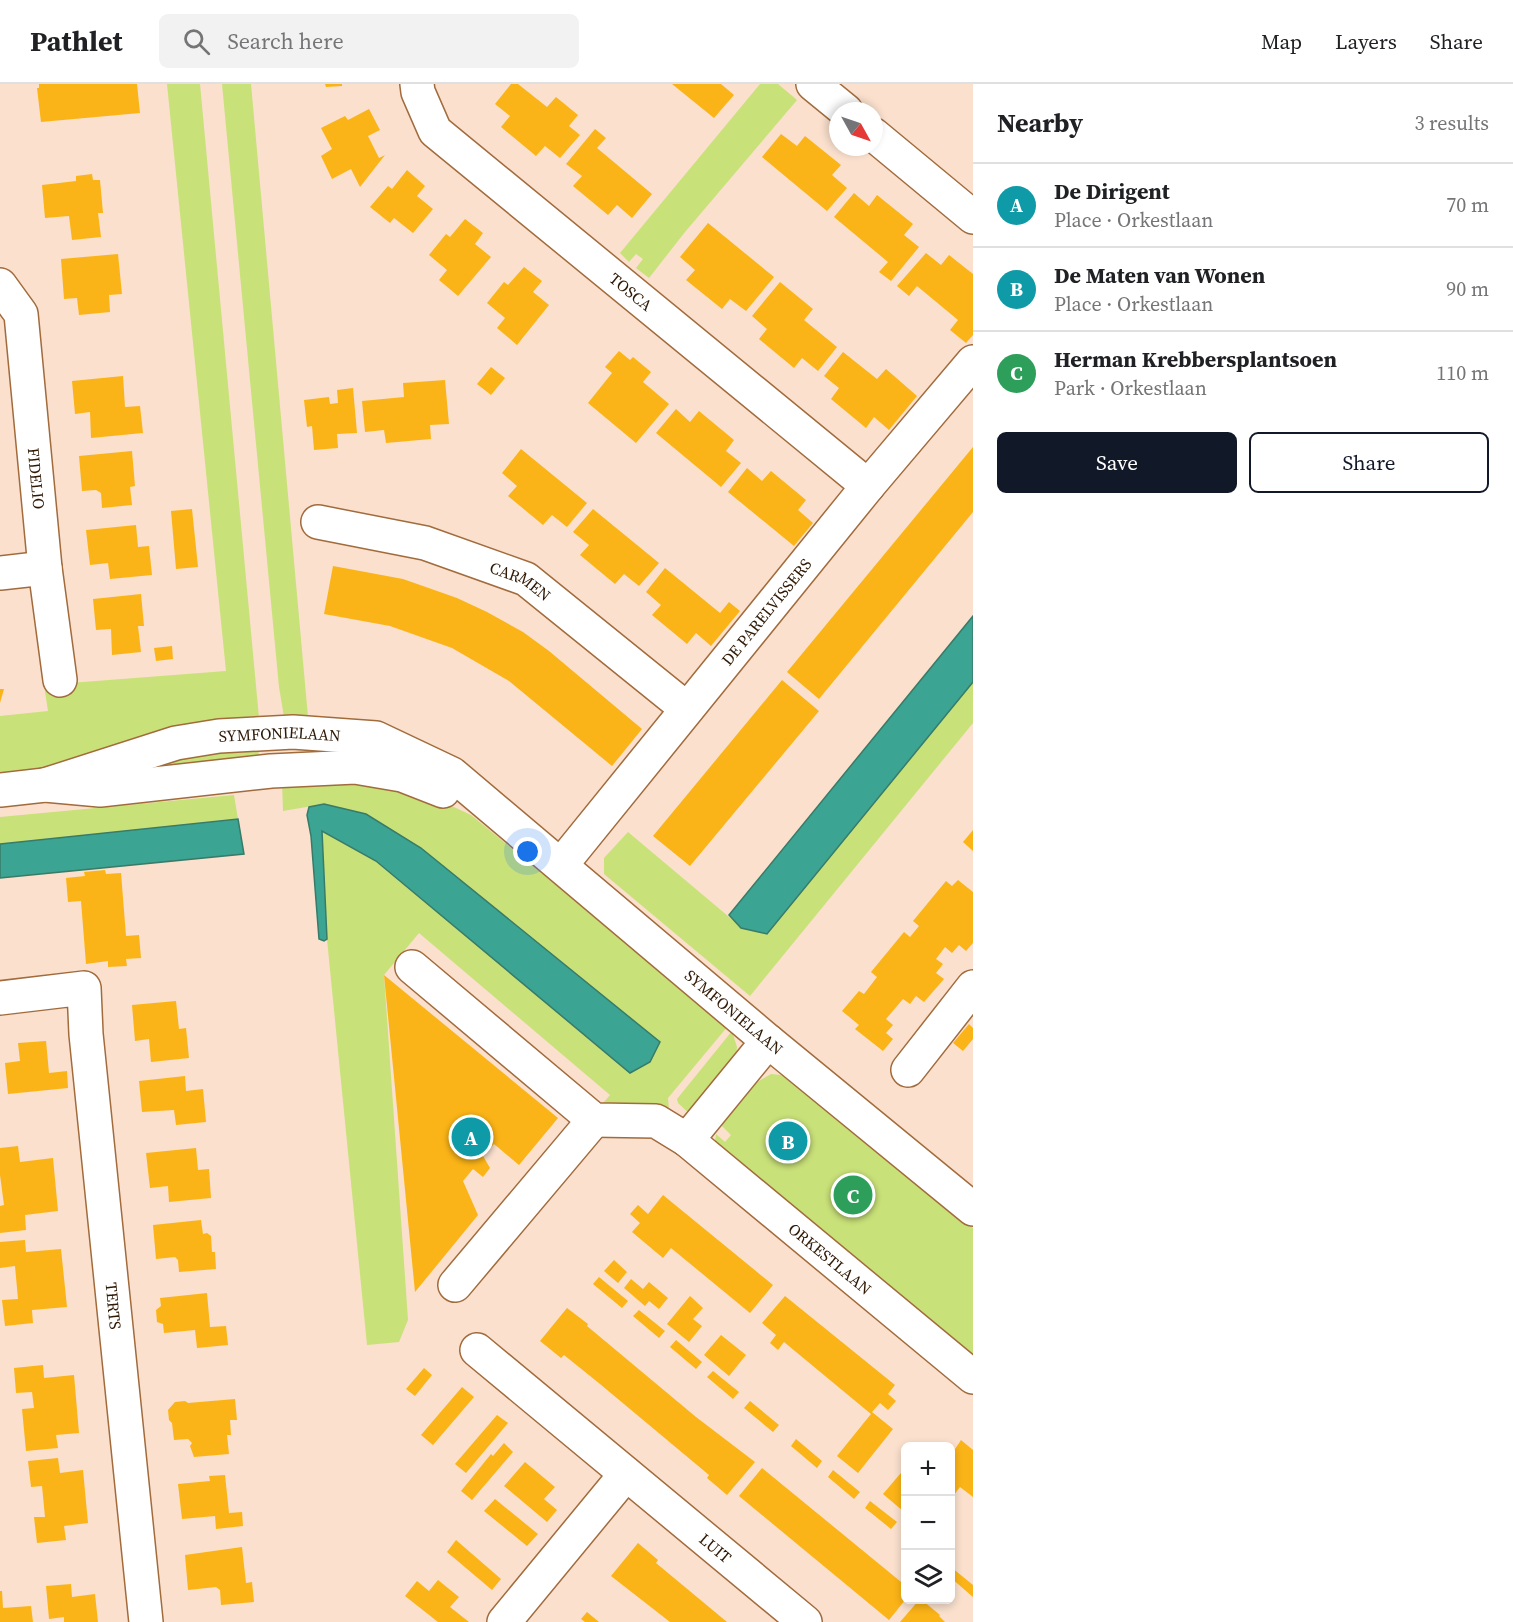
<!DOCTYPE html>
<html lang="en">
<head>
<meta charset="utf-8">
<style>
	body { margin:0; font-family:"Source Serif 4",serif; background:#f2f2f2; color:#202124 }
	.controls { position:absolute; right:18px; bottom:18px; display:grid; overflow:hidden; border-radius:9px; box-shadow:0 3px 9px #0003 }
	.controls button { width:54px; height:54px; display:grid; place-items:center; padding:0; border:0; border-bottom:2px solid #e0e0e0; background:#fff; color:#202124; font:30px sans-serif }
	.compass { position:absolute; left:829px; top:18px; width:54px; height:54px; border-radius:50%; background:#fff; box-shadow:0 3px 9px #0003; rotate:130deg }
	.you { position:absolute; left:528px; top:768px; width:21px; height:21px; margin:-15px; border:4px solid #fff; border-radius:50%; background:#1a73e8; box-shadow:0 0 0 9px #1a73e833 }
	.badge { display:grid; place-items:center; width:39px; height:39px; border-radius:50%; background:#111827; color:#fff; font-size:20px; font-weight:700 }
	.pin { position:absolute; translate:-50% -50%; border:3px solid #fff; box-shadow:0 2px 6px #0006 }
	.list { margin:0; padding:0; list-style:none }
	h2 { display:flex; justify-content:space-between; align-items:center; height:78px; margin:0; padding:0 24px; font-size:26px }
	h2 small { font-size:20px; font-weight:400; color:#757577 }
	.list li { display:grid; grid-template-columns:39px 1fr auto; gap:18px; align-items:center; box-sizing:border-box; height:84px; padding:0 24px; border-top:2px solid #e0e0e0 }
	.list b { display:block; font-size:22px; white-space:nowrap }
	.list p { margin:0; font-size:20px; white-space:nowrap; color:#757577 }
	.list em { font-size:20px; font-style:normal; color:#757577 }
	.actions { display:flex; gap:12px; padding:18px 24px }
	.actions a { flex:1; padding:14px 0; border:2px solid #111827; border-radius:9px; text-align:center; font-size:21px; color:#111827 }
	.actions .main { background:#111827; color:#fff }
	.icon { flex:none; width:33px; height:33px; fill:none; stroke:currentColor; stroke-width:2; stroke-linecap:round; stroke-linejoin:round }
	.map { position:relative; flex:none; width:973px; height:1538px; overflow:hidden }
	header { display:flex; align-items:center; gap:36px; box-sizing:border-box; height:84px; padding:0 30px; background:#fff; border-bottom:2px solid #e0e0e0 }
	header strong { font-size:28px }
	nav { display:flex; gap:33px; margin-inline-start:auto; font-size:21px }
	.search { width:420px; height:54px; background:#f2f2f2; display:flex; align-items:center; gap:15px; box-sizing:border-box; padding:0 21px; border-radius:9px; color:#757577; font-size:22px }
	main { display:flex }
	aside { flex:1; background:#fff }
	.map>svg:first-child { display:block }
</style>
</head>
<body>
<header>
<strong>Pathlet</strong>
<div class="search"><svg class="icon" aria-label="search" viewBox="0 0 24 24"><circle cx="10" cy="10" r="6"/><path d="M15 15l6 6"/></svg>Search here</div>
<nav><a>Map</a><a>Layers</a><a>Share</a></nav>
</header>
<main>
<div class="map">
<svg width="973" height="1538" viewBox="0 0 973 1538">
	<rect width="100%" height="100%" fill="#fae0cd"/>
	<path fill="#c9e179" d="M 167,0 L 200,0 L 259,634 L 117,661 L 0,697 L 0,632 L 48,627 L 44,601 L 226,587 Z
		M 222,0 L 251,0 L 308,633 L 284,633 L 279,603 Z
		M 760,0 L 778,0 L 797,16 L 685,148 L 649,194 L 636,184 L 643,175 L 636,170 L 629,178 L 620,169 Z
		M 973,598 L 973,639 L 750,912 L 604,790 L 604,774 L 628,748 L 741,843 L 767,850 Z
		M 258,666 L 260,673 L 116,688 L 178,670 Z
		M 369,695 L 413,704 L 471,731 L 728,942 L 668,1014 L 669,1026 L 597,1026 L 610,1011 L 419,849 L 384,891 L 408,1236 L 399,1258 L 367,1261 L 327,855 L 322,747 L 376,777 L 421,764 L 366,730 L 324,720 L 283,727 L 282,697 Z
		M 234,711 L 238,735 L 0,760 L 0,733 Z
		M 732,947 L 737,963 L 736,973 L 692,1032 L 678,1019 L 677,1015 Z
		M 771,990 L 781,991 L 798,1000 L 973,1144 L 973,1276 L 715,1058 L 716,1050 L 725,1058 L 731,1051 L 721,1041 L 757,998 Z"/>
	<path fill="#3ba492" stroke="#387b68" stroke-width="1.5" d="M 973,532 L 973,598 L 767,850 L 741,844 L 729,831 Z
		M 324,720 L 366,730 L 421,764 L 660,958 L 650,978 L 630,989 L 376,777 L 322,747 L 327,855 L 324,857 L 319,855 L 311,752 L 307,731 L 309,723 Z
		M 238,735 L 244,770 L 0,794 L 0,760 Z"/>
	<path fill="#fbb417" d="M 39,0 L 137,0 L 140,29 L 41,38 L 37,4 L 39,4 Z
		M 325,0 L 342,0 L 342,2 L 326,3 Z
		M 511,0 L 518,0 L 547,23 L 556,13 L 578,31 L 569,42 L 580,51 L 560,74 L 545,62 L 536,72 L 501,43 L 510,32 L 495,20 Z
		M 672,0 L 721,0 L 734,11 L 714,34 Z
		M 369,25 L 380,46 L 368,52 L 379,74 L 385,71 L 360,103 L 351,85 L 332,95 L 321,72 L 332,65 L 321,44 L 345,32 L 348,36 Z
		M 595,45 L 606,54 L 597,64 L 652,110 L 632,134 L 617,121 L 608,131 L 573,102 L 582,92 L 566,80 Z
		M 781,50 L 797,62 L 805,52 L 841,81 L 832,91 L 847,104 L 827,127 L 762,73 Z
		M 407,86 L 425,102 L 417,112 L 433,125 L 413,149 L 394,134 L 390,139 L 370,123 L 388,102 L 392,105 Z
		M 92,90 L 93,96 L 100,96 L 103,129 L 98,129 L 101,153 L 72,156 L 69,132 L 45,134 L 42,101 L 76,97 L 76,92 Z
		M 854,109 L 869,122 L 877,111 L 913,140 L 904,151 L 919,163 L 891,197 L 879,188 L 888,178 L 834,133 Z
		M 465,135 L 483,149 L 475,160 L 491,173 L 458,212 L 439,196 L 447,186 L 429,171 L 446,150 L 450,153 Z
		M 708,139 L 774,193 L 746,227 L 730,215 L 722,225 L 686,196 L 695,186 L 680,173 Z
		M 926,169 L 941,181 L 949,171 L 973,190 L 973,251 L 966,259 L 950,246 L 958,236 L 917,202 L 909,212 L 897,202 Z
		M 118,170 L 122,210 L 109,211 L 110,228 L 79,231 L 77,214 L 64,215 L 61,175 Z
		M 524,183 L 542,197 L 533,208 L 549,221 L 517,261 L 497,244 L 505,234 L 487,219 L 504,198 L 508,201 Z
		M 780,198 L 813,225 L 804,236 L 837,263 L 818,287 L 802,274 L 794,284 L 759,255 L 767,245 L 752,232 Z
		M 619,267 L 630,276 L 633,273 L 651,288 L 643,298 L 669,320 L 636,359 L 588,319 L 612,289 L 605,283 Z
		M 843,268 L 877,295 L 886,285 L 917,312 L 889,346 L 874,333 L 866,344 L 831,315 L 839,304 L 824,292 Z
		M 491,283 L 505,294 L 491,311 L 477,300 Z
		M 123,292 L 125,323 L 140,322 L 143,349 L 91,354 L 90,328 L 75,330 L 72,297 Z
		M 445,296 L 449,340 L 430,341 L 431,355 L 386,359 L 384,346 L 365,348 L 362,317 L 404,313 L 403,299 Z
		M 353,304 L 357,349 L 337,350 L 338,364 L 314,366 L 312,342 L 307,343 L 304,316 L 329,313 L 330,320 L 338,319 L 337,306 Z
		M 676,325 L 690,338 L 699,327 L 734,356 L 726,367 L 741,379 L 721,403 L 656,349 Z
		M 973,363 L 973,428 L 819,615 L 787,588 Z
		M 521,365 L 587,419 L 567,443 L 552,431 L 543,441 L 508,412 L 517,402 L 502,389 Z
		M 132,367 L 135,402 L 130,403 L 132,421 L 102,424 L 101,409 L 96,406 L 82,407 L 79,372 Z
		M 747,384 L 762,397 L 771,387 L 806,416 L 798,426 L 813,439 L 794,462 L 728,408 Z
		M 192,425 L 198,483 L 176,485 L 171,427 Z
		M 593,425 L 659,479 L 639,502 L 624,490 L 615,500 L 580,471 L 589,461 L 573,448 Z
		M 136,441 L 138,463 L 149,462 L 152,491 L 110,495 L 108,479 L 90,481 L 86,446 Z
		M 333,482 L 403,495 L 457,514 L 487,528 L 523,548 L 549,567 L 642,645 L 612,682 L 509,597 L 452,564 L 390,542 L 324,530 Z
		M 665,484 L 720,529 L 729,518 L 740,527 L 711,562 L 696,549 L 687,560 L 652,531 L 661,521 L 646,508 Z
		M 141,510 L 144,542 L 138,542 L 141,568 L 112,571 L 111,545 L 96,546 L 93,515 Z
		M 172,562 L 173,575 L 156,577 L 154,564 Z
		M 782,596 L 819,627 L 690,782 L 653,752 Z
		M 0,605 L 4,605 L 0,619 Z
		M 973,746 L 973,767 L 963,758 Z
		M 105,786 L 106,790 L 121,789 L 126,852 L 139,851 L 141,874 L 126,875 L 127,882 L 108,883 L 108,877 L 86,880 L 81,817 L 68,818 L 66,794 L 85,792 L 84,788 Z
		M 958,796 L 973,808 L 973,859 L 966,867 L 959,861 L 952,869 L 945,863 L 936,875 L 943,880 L 936,889 L 944,895 L 924,918 L 916,912 L 910,920 L 903,915 L 886,935 L 893,941 L 886,949 L 893,955 L 883,967 L 855,945 L 859,941 L 842,927 L 859,907 L 864,910 L 877,893 L 871,888 L 904,848 L 910,853 L 919,842 L 913,837 L 946,797 L 952,802 Z
		M 384,891 L 558,1034 L 519,1081 L 494,1060 L 483,1072 L 490,1084 L 483,1093 L 473,1085 L 463,1097 L 478,1131 L 415,1208 Z
		M 176,917 L 179,945 L 186,944 L 189,974 L 151,978 L 149,955 L 135,957 L 132,921 Z
		M 969,940 L 973,944 L 973,955 L 963,967 L 953,959 Z
		M 46,957 L 49,989 L 67,987 L 68,1004 L 8,1010 L 5,979 L 20,977 L 18,959 Z
		M 185,992 L 186,1007 L 203,1005 L 206,1038 L 176,1041 L 174,1026 L 142,1028 L 139,997 Z
		M 18,1062 L 20,1078 L 53,1074 L 58,1127 L 25,1131 L 26,1146 L 0,1149 L 0,1122 L 4,1121 L 0,1091 L 0,1064 Z
		M 196,1064 L 198,1086 L 209,1085 L 211,1114 L 169,1118 L 168,1102 L 150,1104 L 146,1069 Z
		M 663,1111 L 773,1201 L 750,1229 L 671,1164 L 663,1174 L 632,1148 L 640,1139 L 630,1130 L 638,1121 L 648,1130 Z
		M 201,1136 L 203,1150 L 207,1149 L 211,1152 L 212,1168 L 215,1168 L 216,1185 L 179,1188 L 178,1176 L 175,1173 L 156,1175 L 153,1141 Z
		M 25,1156 L 26,1168 L 61,1165 L 67,1223 L 32,1226 L 33,1239 L 5,1242 L 2,1216 L 18,1215 L 15,1182 L 0,1184 L 0,1158 Z
		M 614,1176 L 627,1188 L 618,1199 L 604,1187 Z
		M 599,1193 L 628,1217 L 622,1224 L 593,1200 Z
		M 631,1195 L 643,1205 L 649,1198 L 668,1214 L 659,1225 L 649,1217 L 645,1222 L 624,1204 Z
		M 207,1209 L 210,1243 L 226,1242 L 228,1261 L 197,1264 L 195,1246 L 164,1249 L 163,1240 L 157,1238 L 156,1226 L 161,1222 L 160,1214 Z
		M 690,1212 L 703,1224 L 693,1235 L 702,1242 L 689,1258 L 667,1240 Z
		M 785,1212 L 895,1301 L 888,1310 L 896,1317 L 888,1326 L 880,1319 L 872,1328 L 893,1345 L 858,1389 L 837,1372 L 871,1330 L 784,1258 L 778,1266 L 770,1259 L 776,1251 L 762,1239 Z
		M 567,1224 L 588,1240 L 587,1242 L 696,1333 L 755,1378 L 727,1411 L 707,1394 L 709,1391 L 600,1300 L 564,1271 L 561,1274 L 540,1257 Z
		M 639,1226 L 665,1247 L 659,1254 L 633,1232 Z
		M 721,1251 L 746,1271 L 729,1292 L 704,1271 Z
		M 676,1256 L 702,1278 L 696,1285 L 670,1263 Z
		M 43,1281 L 44,1294 L 74,1291 L 79,1349 L 56,1351 L 58,1364 L 26,1367 L 22,1325 L 34,1324 L 32,1308 L 16,1309 L 14,1284 Z
		M 424,1284 L 432,1291 L 415,1312 L 406,1305 Z
		M 713,1287 L 739,1308 L 733,1315 L 707,1293 Z
		M 462,1303 L 474,1313 L 433,1361 L 421,1351 Z
		M 235,1315 L 237,1336 L 230,1336 L 231,1351 L 227,1351 L 229,1370 L 194,1373 L 190,1362 L 192,1359 L 188,1355 L 174,1356 L 172,1339 L 169,1336 L 168,1326 L 175,1318 L 185,1317 L 188,1319 Z
		M 750,1317 L 779,1341 L 773,1348 L 744,1324 Z
		M 497,1331 L 508,1339 L 466,1389 L 455,1380 Z
		M 796,1355 L 822,1377 L 817,1384 L 791,1362 Z
		M 961,1356 L 973,1366 L 973,1413 L 960,1403 L 951,1415 L 951,1362 L 942,1362 L 946,1358 L 955,1365 Z
		M 504,1359 L 513,1368 L 472,1416 L 461,1407 L 491,1370 L 493,1372 Z
		M 58,1374 L 60,1389 L 83,1386 L 88,1439 L 64,1442 L 66,1456 L 37,1459 L 34,1433 L 45,1433 L 42,1402 L 31,1403 L 28,1377 Z
		M 525,1378 L 555,1403 L 544,1415 L 557,1426 L 547,1438 L 504,1402 Z
		M 906,1383 L 906,1424 L 903,1427 L 883,1410 Z
		M 762,1384 L 906,1502 L 906,1515 L 889,1536 L 739,1412 Z
		M 833,1386 L 860,1408 L 854,1415 L 828,1393 Z
		M 225,1391 L 229,1429 L 242,1428 L 243,1442 L 216,1445 L 215,1432 L 182,1435 L 178,1400 L 210,1397 L 209,1392 Z
		M 495,1415 L 538,1450 L 527,1462 L 484,1427 Z
		M 870,1417 L 897,1438 L 891,1445 L 865,1424 Z
		M 456,1456 L 501,1495 L 492,1506 L 447,1468 Z
		M 638,1459 L 658,1476 L 656,1479 L 727,1538 L 670,1538 L 611,1492 Z
		M 242,1463 L 246,1499 L 252,1498 L 254,1518 L 221,1521 L 220,1506 L 216,1503 L 188,1506 L 185,1471 Z
		M 951,1483 L 973,1501 L 973,1513 L 951,1494 Z
		M 438,1496 L 459,1513 L 450,1523 L 469,1538 L 438,1538 L 405,1512 L 417,1497 L 429,1507 Z
		M 71,1500 L 72,1513 L 95,1510 L 98,1538 L 64,1538 L 64,1533 L 49,1535 L 46,1502 Z
		M 0,1507 L 2,1507 L 3,1524 L 31,1522 L 33,1538 L 0,1538 Z
		M 919,1516 L 922,1516 L 940,1531 L 939,1532 L 945,1538 L 900,1538 Z
		M 587,1528 L 599,1538 L 585,1538 L 581,1535 Z"/>
	<g fill="none" stroke-linecap="round" stroke-linejoin="round">
		<g stroke="#a26b3c" stroke-width="36">
			<g id="street">
				<path id="s1" d="M 417,0 L 418,8 L 435,47 L 868,402"/>
				<path d="M 813,0 L 846,27"/>
				<path d="M 874,51 L 973,133"/>
				<path id="s2" d="M 0,201 L 21,230 L 45,484 L 60,596"/>
				<path id="s3" d="M 318,438 L 425,459 L 526,495 L 687,625"/>
				<path d="M 0,489 L 45,484"/>
				<path id="s4" d="M 561,781 L 868,402 L 973,278"/>
				<path d="M 412,883 L 594,1036 L 656,1037 L 687,1056"/>
				<path id="s5" d="M 0,914 L 84,904 L 86,950 L 146,1538"/>
				<path d="M 768,957 L 973,1125"/>
				<path d="M 908,986 L 973,903"/>
				<path d="M 455,1201 L 594,1036"/>
				<path id="s6" d="M 477,1266 L 805,1538"/>
				<path d="M 504,1538 L 626,1390"/>
			</g>
		</g>
		<g stroke="#a26b3c" stroke-width="36">
			<g id="secondary">
				<path id="s7" d="M 45,701 L 176,659 L 219,652 L 293,648 L 376,654 L 452,690 L 768,957 L 687,1056 L 973,1293"/>
				<path d="M 0,706 L 45,701 L 100,706 L 271,687 L 355,683 L 402,691 L 443,707"/>
			</g>
		</g>
		<use href="#street" stroke="#fff" stroke-width="33"/>
		<use href="#secondary" stroke="#fff" stroke-width="33"/>
	</g>
	<g text-anchor="middle" stroke-width="4.5" stroke-linejoin="round" paint-order="stroke">
		<g font-size="16" fill="#301a06" stroke="#fff">
			<text dy="6" stroke="none"><textPath href="#s1" startOffset="304">TOSCA</textPath></text>
			<text dy="6" stroke="none"><textPath href="#s2" startOffset="201">FIDELIO</textPath></text>
			<text dy="6" stroke="none"><textPath href="#s3" startOffset="212">CARMEN</textPath></text>
			<text dy="6" stroke="none"><textPath href="#s4" startOffset="326">DE PARELVISSERS</textPath></text>
			<text dy="6" stroke="none"><textPath href="#s7" startOffset="242">SYMFONIELAAN</textPath></text>
			<text transform="translate(734 928) rotate(40)" y="6">SYMFONIELAAN</text>
			<text dy="6" stroke="none"><textPath href="#s7" startOffset="1150">ORKESTLAAN</textPath></text>
			<text dy="6" stroke="none"><textPath href="#s5" startOffset="404">TERTS</textPath></text>
			<text dy="6" stroke="none"><textPath href="#s6" startOffset="310">LUIT</textPath></text>
		</g>
	</g>
</svg>
<div class="controls">
<button>+</button>
<button>−</button>
<button><svg class="icon" aria-label="layers" viewBox="0 0 24 24"><path d="M12 4l9 5-9 5-9-5zM3 14l9 5 9-5"/></svg></button>
</div>
<svg class="compass" viewBox="-18 -18 36 36"><path d="M0-13l5 13h-10z" fill="#e53935"/><path d="M0 13l5-13h-10z" fill="#757577"/></svg>
<div class="you"></div>
<div class="pin badge" style="left:471px;top:1053px;background:#0f9aa8">A</div>
<div class="pin badge" style="left:788px;top:1057px;background:#0f9aa8">B</div>
<div class="pin badge" style="left:853px;top:1111px;background:#2e9e5b">C</div>
</div>
<aside>
<h2>Nearby<small>3 results</small></h2>
<ul class="list">
<li><span class="badge" style="background:#0f9aa8">A</span><div><b>De Dirigent</b><p>Place · Orkestlaan</p></div><em>70 m</em></li>
<li><span class="badge" style="background:#0f9aa8">B</span><div><b>De Maten van Wonen</b><p>Place · Orkestlaan</p></div><em>90 m</em></li>
<li><span class="badge" style="background:#2e9e5b">C</span><div><b>Herman Krebbersplantsoen</b><p>Park · Orkestlaan</p></div><em>110 m</em></li>
</ul>
<div class="actions"><a class="main">Save</a><a>Share</a></div>
</aside>
</main>
</body>
</html>
